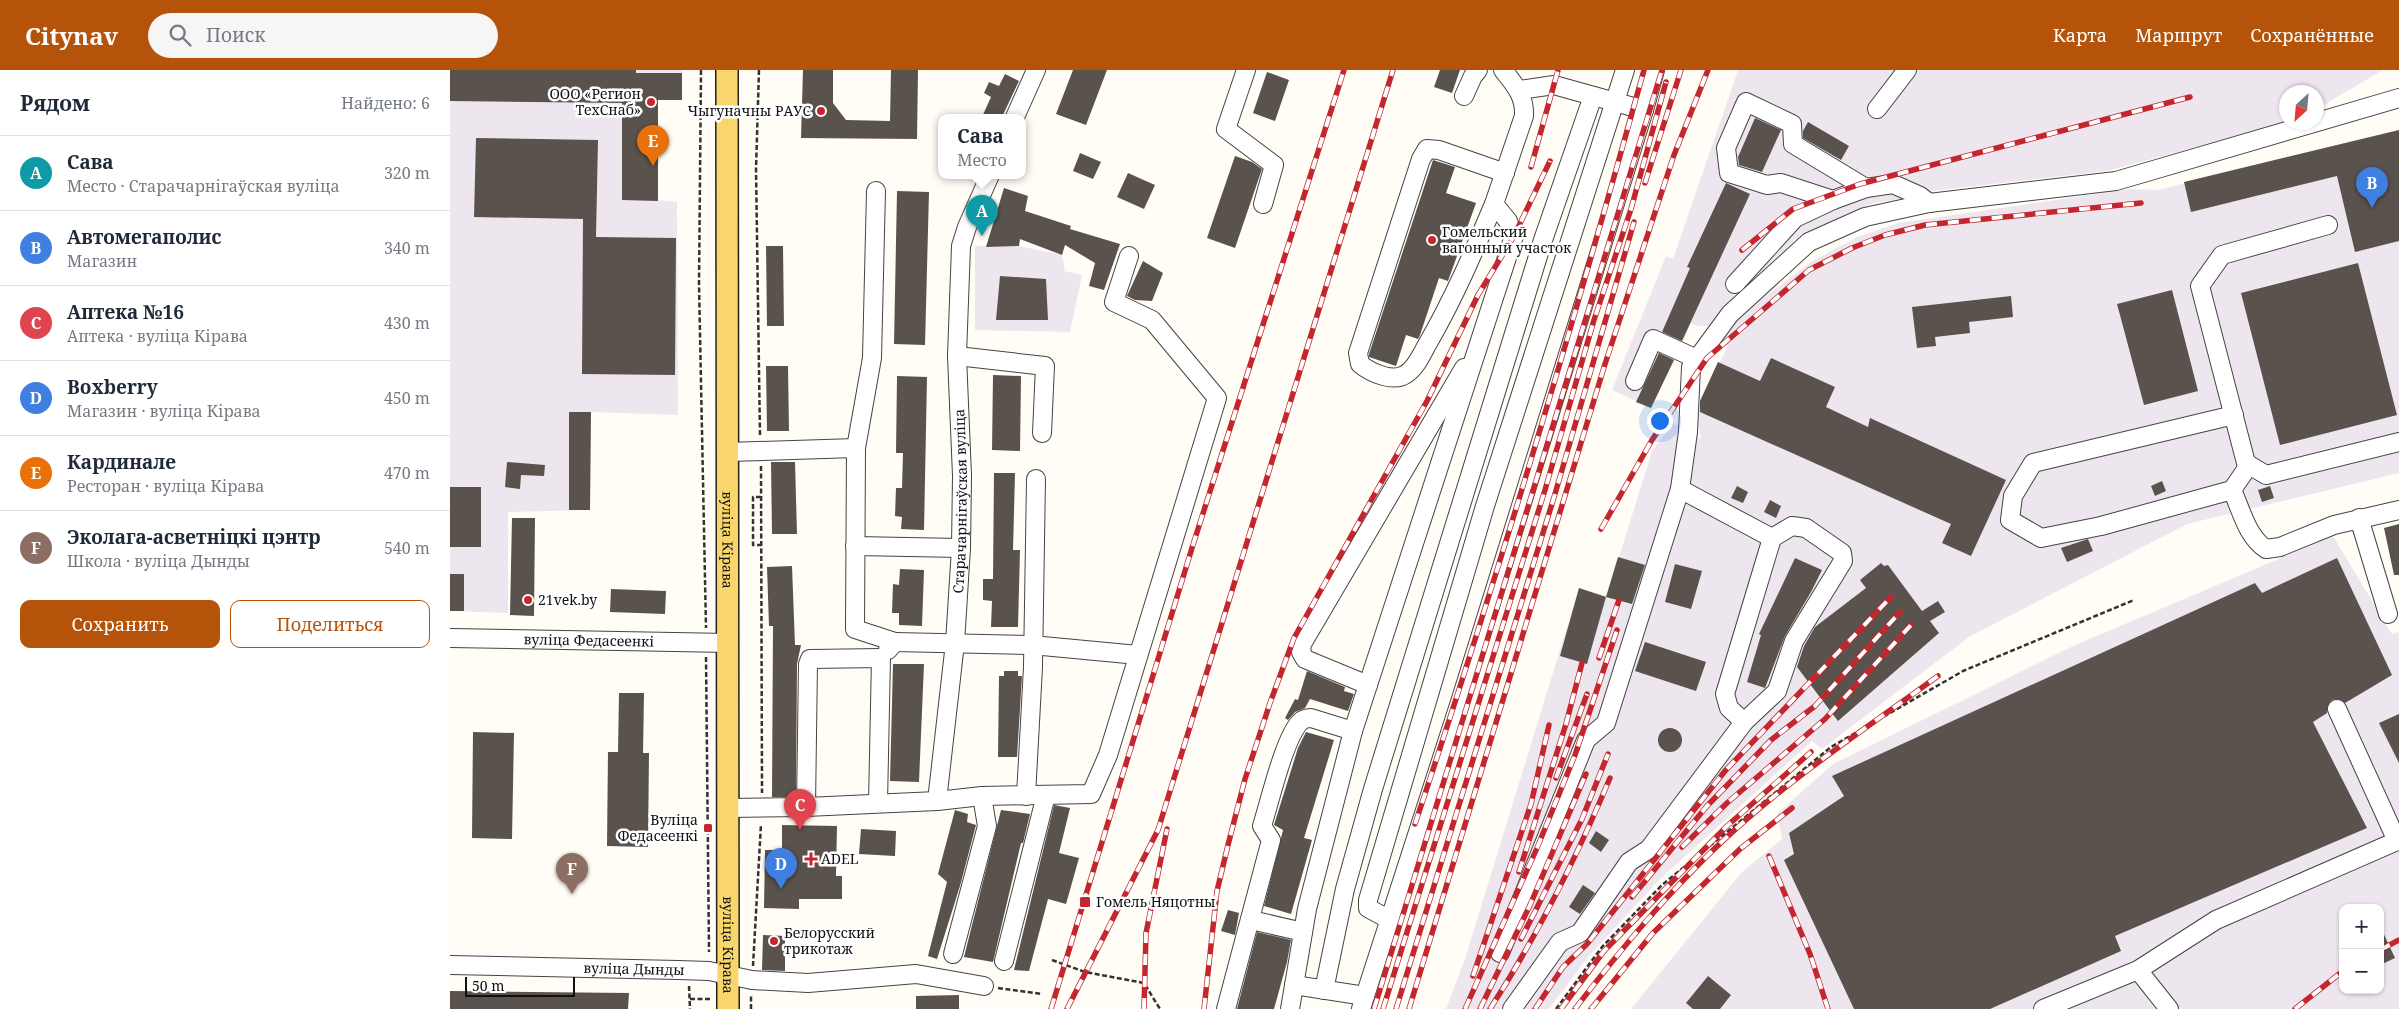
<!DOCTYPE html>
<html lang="ru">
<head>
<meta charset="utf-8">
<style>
	body { margin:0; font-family:"Noto Serif",serif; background:#f6f6f7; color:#1f2937 }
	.controls { position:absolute; right:15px; bottom:15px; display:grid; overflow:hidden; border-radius:10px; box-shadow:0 1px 4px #0004 }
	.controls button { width:45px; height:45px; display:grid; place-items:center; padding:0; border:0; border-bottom:1px solid #e0e1e3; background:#fff; color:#1f2937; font:25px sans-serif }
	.compass { position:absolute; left:1829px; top:15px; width:45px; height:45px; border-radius:50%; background:#fff; box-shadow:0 1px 4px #0004; rotate:206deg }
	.scale { position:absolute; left:15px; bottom:12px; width:110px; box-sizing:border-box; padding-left:5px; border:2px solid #111; border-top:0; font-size:14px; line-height:18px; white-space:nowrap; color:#111; -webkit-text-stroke:4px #fff; paint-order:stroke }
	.you { position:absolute; left:1209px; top:350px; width:18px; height:18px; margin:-12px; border:4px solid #fff; border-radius:50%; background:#1a73e8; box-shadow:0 0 0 8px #1a73e833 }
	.badge { display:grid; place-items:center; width:32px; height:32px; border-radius:50%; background:#b45309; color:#fff; font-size:16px; font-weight:700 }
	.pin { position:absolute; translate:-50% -41px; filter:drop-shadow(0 1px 2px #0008) }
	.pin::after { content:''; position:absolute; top:26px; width:18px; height:15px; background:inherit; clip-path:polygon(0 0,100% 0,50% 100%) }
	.popup { position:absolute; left:488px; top:44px; width:88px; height:65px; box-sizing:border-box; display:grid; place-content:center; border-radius:10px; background:#fff; filter:drop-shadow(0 1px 4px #0005); font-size:16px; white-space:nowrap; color:#747a83 }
	.popup b { font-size:19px; color:#1f2937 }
	.popup::after { content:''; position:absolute; left:50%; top:100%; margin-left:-10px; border:10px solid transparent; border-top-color:#fff }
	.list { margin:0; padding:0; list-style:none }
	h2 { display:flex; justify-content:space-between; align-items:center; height:65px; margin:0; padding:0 20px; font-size:21px }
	h2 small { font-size:16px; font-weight:400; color:#747a83 }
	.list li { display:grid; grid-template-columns:32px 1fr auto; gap:15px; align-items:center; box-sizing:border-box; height:75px; padding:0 20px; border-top:1px solid #e0e1e3 }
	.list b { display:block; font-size:19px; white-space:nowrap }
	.list p { margin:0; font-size:16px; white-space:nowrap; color:#747a83 }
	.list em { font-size:16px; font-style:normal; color:#747a83 }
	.actions { display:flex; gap:10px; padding:15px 20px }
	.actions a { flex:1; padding:11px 0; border:1px solid #b45309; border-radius:10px; text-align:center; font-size:18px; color:#b45309 }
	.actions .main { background:#b45309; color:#fff }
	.icon { flex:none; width:28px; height:28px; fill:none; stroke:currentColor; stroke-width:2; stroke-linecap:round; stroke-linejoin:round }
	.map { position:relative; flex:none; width:1949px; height:939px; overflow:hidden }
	header { display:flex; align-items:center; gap:30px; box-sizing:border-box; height:70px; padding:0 25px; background:#b45309; color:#fff }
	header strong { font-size:24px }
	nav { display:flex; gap:28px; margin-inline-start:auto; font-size:18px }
	.search { width:350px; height:45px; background:#f6f6f7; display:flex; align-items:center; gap:12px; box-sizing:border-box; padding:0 18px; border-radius:28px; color:#747a83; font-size:19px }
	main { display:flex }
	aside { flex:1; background:#fff }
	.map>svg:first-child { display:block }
</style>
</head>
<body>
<header>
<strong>Citynav</strong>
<div class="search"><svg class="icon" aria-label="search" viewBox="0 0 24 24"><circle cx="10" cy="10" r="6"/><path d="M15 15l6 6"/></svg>Поиск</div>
<nav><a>Карта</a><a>Маршрут</a><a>Сохранённые</a></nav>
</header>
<main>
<aside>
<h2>Рядом<small>Найдено: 6</small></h2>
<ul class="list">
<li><span class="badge" style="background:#0f9aa8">A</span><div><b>Сава</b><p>Место · Старачарнігаўская вуліца</p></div><em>320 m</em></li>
<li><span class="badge" style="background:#3f7fe0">B</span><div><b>Автомегаполис</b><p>Магазин</p></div><em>340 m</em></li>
<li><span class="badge" style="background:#e0444e">C</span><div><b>Аптека №16</b><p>Аптека · вуліца Кірава</p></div><em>430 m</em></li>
<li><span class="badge" style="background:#3f7fe0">D</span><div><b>Boxberry</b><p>Магазин · вуліца Кірава</p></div><em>450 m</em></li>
<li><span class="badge" style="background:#e8710a">E</span><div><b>Кардинале</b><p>Ресторан · вуліца Кірава</p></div><em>470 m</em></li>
<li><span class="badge" style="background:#8d6e63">F</span><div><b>Эколага-асветніцкі цэнтр</b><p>Школа · вуліца Дынды</p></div><em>540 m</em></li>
</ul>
<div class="actions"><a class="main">Сохранить</a><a>Поделиться</a></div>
</aside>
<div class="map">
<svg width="1949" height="939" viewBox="0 0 1949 939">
	<rect width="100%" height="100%" fill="#fffdf5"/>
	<path fill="#eee6ef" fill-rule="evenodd" d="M 0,0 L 232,0 L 232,30 L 208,30 L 208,130 L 227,132 L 228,345 L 141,342 L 140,440 L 58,442 L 58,543 L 0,541 Z
		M 1288,0 L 1933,0 L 1867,39 L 1866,22 L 1836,22 L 1837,53 L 1657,101 L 1482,121 L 1470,126 L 1424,133 L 1350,165 L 1259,256 L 1247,256 L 1241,253 L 1201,338 L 1162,320 L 1216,186 L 1223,189 Z
		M 1949,60 L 1949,403 L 1737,454 L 1519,567 L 1372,679 L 1362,671 L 1209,810 L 1138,887 L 1099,939 L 996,939 L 1015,889 L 1129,518 L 1157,526 L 1202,381 L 1223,353 L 1251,369 L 1246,340 L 1278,276 L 1271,268 L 1296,241 L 1361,192 L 1407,167 L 1449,153 L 1681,119 L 1708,120 Z
		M 525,176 L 569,176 L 612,185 L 615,201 L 632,205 L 620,262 L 525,260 Z
		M 1883,466 L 1942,564 L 1949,562 L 1949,939 L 1181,939 L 1292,802 L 1332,769 L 1327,744 L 1383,694 L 1623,576 ZM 1893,838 L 1930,838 L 1930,920 L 1893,920 Z"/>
	<path fill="#5a524d" d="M 0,0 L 186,0 L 186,3 L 232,3 L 232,30 L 208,30 L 208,131 L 172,130 L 172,33 L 0,31 Z
		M 353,0 L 383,0 L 383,33 L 396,50 L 440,51 L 441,0 L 468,0 L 467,69 L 351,68 Z
		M 623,0 L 657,0 L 636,55 L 606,44 Z
		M 990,0 L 1010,0 L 1002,23 L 984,17 Z
		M 817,2 L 839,10 L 825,51 L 803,43 Z
		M 555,4 L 569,11 L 552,47 L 532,47 L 541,27 L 534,23 L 539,12 L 549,16 Z
		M 1305,48 L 1331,60 L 1312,102 L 1289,95 L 1288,87 Z
		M 1358,52 L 1399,76 L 1391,90 L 1353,68 L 1353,61 Z
		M 1949,60 L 1949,171 L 1905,182 L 1887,106 L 1741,142 L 1734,112 Z
		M 26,68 L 148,70 L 146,167 L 226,168 L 225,305 L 132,304 L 133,149 L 24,147 Z
		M 630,83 L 651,92 L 643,109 L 623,101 Z
		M 785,86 L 802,92 L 812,99 L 785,178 L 757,168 Z
		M 983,90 L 1005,97 L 996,123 L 1026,133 L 998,211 L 989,208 L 970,265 L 968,269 L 956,265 L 946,296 L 919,287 L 919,284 Z
		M 678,103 L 705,115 L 694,139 L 667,127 Z
		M 1276,113 L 1300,124 L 1232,271 L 1212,262 L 1240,198 L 1237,197 Z
		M 554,118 L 578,126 L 575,141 L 621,156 L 620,159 L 670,174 L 654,220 L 639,216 L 645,193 L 615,175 L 612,185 L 570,169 L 569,176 L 536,177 Z
		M 447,121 L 479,122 L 475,275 L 444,274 Z
		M 316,176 L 333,176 L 334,256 L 317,256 Z
		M 693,191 L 713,203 L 702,231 L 685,230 L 677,226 Z
		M 1908,193 L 1947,345 L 1830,375 L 1791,223 Z
		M 550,206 L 596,209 L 598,250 L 546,250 Z
		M 1722,220 L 1748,321 L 1694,335 L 1667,234 Z
		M 1561,226 L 1563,247 L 1519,252 L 1520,263 L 1485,267 L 1486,276 L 1467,278 L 1462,237 Z
		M 1209,283 L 1224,290 L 1201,338 L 1186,332 Z
		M 1321,288 L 1385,317 L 1376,337 L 1418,357 L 1420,348 L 1556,410 L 1521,486 L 1492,473 L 1501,454 L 1250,342 L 1250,331 L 1268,292 L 1310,311 Z
		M 316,296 L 338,296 L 339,361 L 317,361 Z
		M 543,305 L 571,306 L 570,381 L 542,380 Z
		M 447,306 L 477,307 L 474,460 L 451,459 L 452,447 L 445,446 L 446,418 L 452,418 L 453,383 L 446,383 Z
		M 119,342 L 141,342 L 140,440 L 119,440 Z
		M 57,392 L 95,395 L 94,406 L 71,405 L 70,419 L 55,417 Z
		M 321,392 L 345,392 L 347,464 L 322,464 Z
		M 544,403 L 565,403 L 563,480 L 570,480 L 568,557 L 541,557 L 542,531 L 533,530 L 533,509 L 543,509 Z
		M 1712,411 L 1716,421 L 1705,426 L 1701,416 Z
		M 1287,416 L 1298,422 L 1293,433 L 1281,428 Z
		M 1820,416 L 1824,428 L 1812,432 L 1808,420 Z
		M 0,417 L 31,417 L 31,477 L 0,477 Z
		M 1320,430 L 1331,436 L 1326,448 L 1314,442 Z
		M 62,448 L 85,448 L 84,546 L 60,545 Z
		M 1949,454 L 1949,505 L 1944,505 L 1934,458 Z
		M 1638,469 L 1643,481 L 1617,492 L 1611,478 Z
		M 1168,487 L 1195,495 L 1182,534 L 1156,527 Z
		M 1345,488 L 1372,500 L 1361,522 L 1335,566 L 1315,618 L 1297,612 L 1311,565 L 1309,564 Z
		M 1887,488 L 1942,605 L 1895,633 L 1888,629 L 1882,630 L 1877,638 L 1877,643 L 1863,652 L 1917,758 L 1665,866 L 1671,881 L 1540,939 L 1404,939 L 1334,790 L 1344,784 L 1339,763 L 1394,726 L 1382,706 L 1805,513 L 1812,523 Z
		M 1431,493 L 1434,496 L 1438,495 L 1472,541 L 1488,531 L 1495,542 L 1480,551 L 1489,563 L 1388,651 L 1347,597 L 1354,576 L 1365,557 L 1416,518 L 1410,510 Z
		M 1225,494 L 1252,501 L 1241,539 L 1215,532 Z
		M 342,496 L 345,575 L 351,575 L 347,594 L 346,727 L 322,727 L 323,556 L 319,556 L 317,497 Z
		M 450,499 L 474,500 L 472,556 L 449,555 L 449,543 L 442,543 L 443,514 L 449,515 Z
		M 0,504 L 14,504 L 14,541 L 0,541 Z
		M 1129,518 L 1156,527 L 1137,594 L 1110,586 Z
		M 161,519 L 216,521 L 215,544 L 160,542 Z
		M 1195,572 L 1256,592 L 1246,621 L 1185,601 Z
		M 443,594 L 474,594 L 469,712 L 440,711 Z
		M 554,601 L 568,601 L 568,606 L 572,606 L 567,687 L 548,687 L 549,606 L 554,606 Z
		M 857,601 L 895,617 L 894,621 L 904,624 L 898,641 L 860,629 L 855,638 L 845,642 L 838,650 L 835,648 L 845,629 L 848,630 Z
		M 169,623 L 194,623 L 193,683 L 199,683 L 198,777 L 157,776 L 158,682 L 168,682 Z
		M 1949,644 L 1949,693 L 1929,653 Z
		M1208 670a12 12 0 1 1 24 0a12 12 0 1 1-24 0Z
		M 23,662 L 64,663 L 62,769 L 22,768 Z
		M 856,662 L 884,670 L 854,768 L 862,770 L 841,844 L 814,836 L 833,760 L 824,755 L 848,678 Z
		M 604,735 L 620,738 L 609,783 L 629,788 L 616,834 L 598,829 L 579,901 L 564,900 Z
		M 505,740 L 518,744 L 517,752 L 526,755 L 510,816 L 487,889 L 478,886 L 497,812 L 488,804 Z
		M 551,740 L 580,744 L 573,773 L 571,773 L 543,892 L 514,887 Z
		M 332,755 L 387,756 L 386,806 L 392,806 L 392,829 L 349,829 L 349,839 L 314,838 L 315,780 L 332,780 Z
		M 411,759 L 446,761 L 445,786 L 409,784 Z
		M 1146,761 L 1159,770 L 1151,782 L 1139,773 Z
		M 1133,815 L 1145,823 L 1130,844 L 1119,837 Z
		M 778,840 L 789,843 L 785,865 L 771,861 Z
		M 1930,856 L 1945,888 L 1930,895 Z
		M 807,862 L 841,870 L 837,892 L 824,939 L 787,939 Z
		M 313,865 L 335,866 L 335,901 L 312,900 Z
		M 1258,906 L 1281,925 L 1270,939 L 1243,939 L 1236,933 Z
		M 0,921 L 179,923 L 178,939 L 0,939 Z
		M 509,925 L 509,939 L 466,939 L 466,926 Z"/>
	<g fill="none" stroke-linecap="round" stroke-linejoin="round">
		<g stroke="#444" stroke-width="20">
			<g id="minor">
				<path d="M 796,0 L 776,59 L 824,95 L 813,134"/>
				<path d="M 1014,26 L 1023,6 L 1028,0"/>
				<path d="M 1427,39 L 1457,0"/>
				<path d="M 1194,40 L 1205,0"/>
				<path d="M 565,47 L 586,0"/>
				<path d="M 426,121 L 422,288 L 406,378 L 405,559 L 445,572"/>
				<path d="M 1383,130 L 1416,118"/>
				<path d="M 1044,134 C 1024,181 1004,228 978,273 C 972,283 967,297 956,304 C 944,313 921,303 910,294 L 908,283 L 971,89 L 977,79 L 989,80 L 1055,103"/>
				<path d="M 1878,155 L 1772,185 L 1750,216 L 1796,393 L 1816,405 L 1949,372"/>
				<path d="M 1285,214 L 1345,148 L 1383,130 L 1331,113 L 1317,115 L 1279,103 L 1276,78 L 1296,32 L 1342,54 L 1343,74 L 1416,118 L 1443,114 L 1470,126 L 1479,133"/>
				<path d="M 507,286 L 595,296 L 592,363"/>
				<path d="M 1185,311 L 1203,269 L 1247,289"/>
				<path d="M 1784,345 L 1583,393 L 1563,426 L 1560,450 L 1591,468 L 1651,456 L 1782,420 C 1791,439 1797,467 1816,479 L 1830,477 L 1884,455 L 1949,440"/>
				<path d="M 278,382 L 406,378"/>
				<path d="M 1782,420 L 1799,395"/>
				<path d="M 1909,448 L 1938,544"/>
				<path d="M 405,476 L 511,478"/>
				<path id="s1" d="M 0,568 L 279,573"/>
				<path d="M 438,580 L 445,572 L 582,575 L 688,585"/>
				<path d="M 918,615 L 855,589 L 851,582 L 852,574 L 1014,298"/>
				<path d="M 1294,652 L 1327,621 L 1344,571 L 1393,491 L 1392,483 L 1356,458 L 1342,456 L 1322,468"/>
				<path d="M 576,726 L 583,597 L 586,409"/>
				<path id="s2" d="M 487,731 L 505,573 L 511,478 L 512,406 L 507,286 L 511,176 L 517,157 L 540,105"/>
				<path d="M 356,737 L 358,594 L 360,589 L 431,588 L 428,733"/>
				<path d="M 278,738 L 356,737 L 487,731 L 532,726 L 641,724 L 658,685 L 767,328 L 702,250 L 664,232 L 679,186"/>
				<path d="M 801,850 L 853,862"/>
				<path d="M 940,850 L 918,838 L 918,830 L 1035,436 L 1175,0"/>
				<path d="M 1050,883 L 1136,670 L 1156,653 L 1230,419 L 1238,362 L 1241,297 L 1280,244 L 1359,172 L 1415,147 L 1479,133 L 1666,111 L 1949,28"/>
				<path d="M 503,884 L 537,756 L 532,726"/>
				<path d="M 554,891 L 596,725"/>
				<path id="s3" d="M 0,895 L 228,900 L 259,901 L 302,910 L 358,913 L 466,904 L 534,916"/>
				<path d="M 1688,900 L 1719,939"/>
				<path d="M 844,915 L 915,926 L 911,939"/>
				<path d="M 874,920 L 895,819 L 923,719 L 1093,170 L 1143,26"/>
				<path d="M 915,926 L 1010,632 L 1194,40 L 1104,15 L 1069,20"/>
				<path d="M 776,939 L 821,770 L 812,756 C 820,731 834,669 850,652 C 853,649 857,648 861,648 L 903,661"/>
				<path d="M 840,939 L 857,839 L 903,661 L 1064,166 L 1058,151 L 1044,134 L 1074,46 C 1075,26 1065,15 1053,0"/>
				<path d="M 1062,939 L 1110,872 L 1130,863 L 1179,792 L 1199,779 L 1294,652 L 1279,638 L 1275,624 L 1322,468 L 1230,419"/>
				<path d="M 1593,939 L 1688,900 L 1766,850 L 1947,771 L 1887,639"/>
			</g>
		</g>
		<g stroke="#222" stroke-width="24">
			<g id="major">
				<path id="s4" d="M 277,0 L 278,939"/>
			</g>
		</g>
		<path stroke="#333" stroke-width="2.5" stroke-dasharray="5 2.5" stroke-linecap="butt" d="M 251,0 L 249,214 L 256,558
			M 309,0 L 306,99 L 310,366
			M 311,396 L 312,723
			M 311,427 L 303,427 L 303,475 L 311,475
			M 256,587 L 259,882
			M 602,890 L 635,902 L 694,913 L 710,939
			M 303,896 L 311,754
			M 239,916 L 240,939
			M 548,918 L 592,924
			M 240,929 L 260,929
			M 301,939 L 301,926
			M 1106,939 L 1152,877 L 1212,815 L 1381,677 L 1513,601 L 1684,530"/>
		<use href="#minor" stroke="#fff" stroke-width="18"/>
		<use href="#major" stroke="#f9d66b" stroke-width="21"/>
		<g stroke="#c4262e" stroke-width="5.5">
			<path id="rail" d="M 1081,97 L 1108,0
				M 1195,113 L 1231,0
				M 1292,180 L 1343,139 L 1410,114 L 1740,27
				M 1151,459 L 1202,370 L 1257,288 L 1359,200 L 1402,178 L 1435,165 L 1475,155 L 1691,133
				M 1149,588 L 1169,530
				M 1106,708 L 1137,624
				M 965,754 C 1048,505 1124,253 1194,0
				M 1232,777 L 1277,733 L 1375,649 L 1461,555
				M 1319,786 L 1360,884 L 1378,939
				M 1069,802 L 1116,654 L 1132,593
				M 1182,827 L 1257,736 L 1321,670 L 1365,636 L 1450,542
				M 1071,869 L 1132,749 L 1158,684
				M 1930,880 L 1949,870
				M 1023,906 L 1081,734 L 1099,655
				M 601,939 L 742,478 L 894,0
				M 617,939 L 708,760 L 943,0
				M 694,939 L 696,863 L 717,759
				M 754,939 L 767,821 L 778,775 L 795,709 L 820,633 L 844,568 L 977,331 L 1028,225 L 1064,166 L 1100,91
				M 924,939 L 1212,0
				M 933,939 L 1095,420 L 1144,250 L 1181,139 L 1216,12
				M 946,939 L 1105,424 L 1184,152
				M 959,939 L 1155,294 L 1224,85 L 1258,0
				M 1015,939 L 1087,778 L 1125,685 L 1167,560
				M 1030,939 L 1080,835 L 1136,704
				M 1040,939 C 1087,866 1126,789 1160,708
				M 1085,939 L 1113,897 L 1137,874 L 1275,701 L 1441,527
				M 1111,939 L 1154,881 L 1277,756 L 1361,682
				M 1125,939 C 1183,863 1247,788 1322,728 C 1375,685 1433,646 1488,606
				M 1141,939 L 1203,863 L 1290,779 L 1342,738
				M 1845,939 L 1893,901"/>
		</g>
		<use href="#rail" stroke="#fff" stroke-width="4" stroke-dasharray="11" stroke-linecap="butt"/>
	</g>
	<g fill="#c4262e" stroke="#fff" stroke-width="2">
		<circle cx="201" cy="32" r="5"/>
		<circle cx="371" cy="41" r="5"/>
		<circle cx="982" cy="170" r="5"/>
		<circle cx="78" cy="530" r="5"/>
		<rect x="253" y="753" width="10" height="10" rx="2.5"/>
		<path d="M358.5 781.5h5v5h5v5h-5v5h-5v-5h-5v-5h5z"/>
		<rect x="629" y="826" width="12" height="12" rx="2.5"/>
		<circle cx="324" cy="871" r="5"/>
	</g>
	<g text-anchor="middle" stroke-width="5" stroke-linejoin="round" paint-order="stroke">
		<g font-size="14" fill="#111" stroke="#fff" text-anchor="start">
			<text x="191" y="29" text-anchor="end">ООО «Регион<tspan x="191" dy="16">ТехСнаб»</tspan></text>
			<text x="361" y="46" text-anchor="end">Чыгуначны РАУС</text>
			<text x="992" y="167">Гомельский<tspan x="992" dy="16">вагонный участок</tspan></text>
			<text x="88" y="535">21vek.by</text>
			<text x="248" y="755" text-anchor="end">Вуліца<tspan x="248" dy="16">Федасеенкі</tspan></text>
			<text x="371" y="794">ADEL</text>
			<text x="646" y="837">Гомель Няцотны</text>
			<text x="334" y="868">Белорусский<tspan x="334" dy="16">трикотаж</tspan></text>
		</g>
		<g font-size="14" fill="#111" stroke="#fff">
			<text dy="5" stroke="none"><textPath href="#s2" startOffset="301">Старачарнігаўская вуліца</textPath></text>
			<text dy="5" stroke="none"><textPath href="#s4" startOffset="470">вуліца Кірава</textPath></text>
			<text dy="5" stroke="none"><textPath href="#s1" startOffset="139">вуліца Федасеенкі</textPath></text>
			<text dy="5" stroke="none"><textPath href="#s4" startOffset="875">вуліца Кірава</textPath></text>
			<text dy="5" stroke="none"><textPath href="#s3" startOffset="184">вуліца Дынды</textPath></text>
		</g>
	</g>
</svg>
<div class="controls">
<button>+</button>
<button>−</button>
</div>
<svg class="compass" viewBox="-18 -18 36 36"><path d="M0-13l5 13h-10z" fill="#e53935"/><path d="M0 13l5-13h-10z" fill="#747a83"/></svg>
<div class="scale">50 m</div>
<div class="you"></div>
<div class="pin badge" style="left:532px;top:166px;background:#0f9aa8">A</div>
<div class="popup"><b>Сава</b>Место</div>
<div class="pin badge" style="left:1922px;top:138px;background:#3f7fe0">B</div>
<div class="pin badge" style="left:350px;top:760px;background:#e0444e">C</div>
<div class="pin badge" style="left:331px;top:819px;background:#3f7fe0">D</div>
<div class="pin badge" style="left:203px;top:96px;background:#e8710a">E</div>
<div class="pin badge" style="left:122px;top:824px;background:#8d6e63">F</div>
</div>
</main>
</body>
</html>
